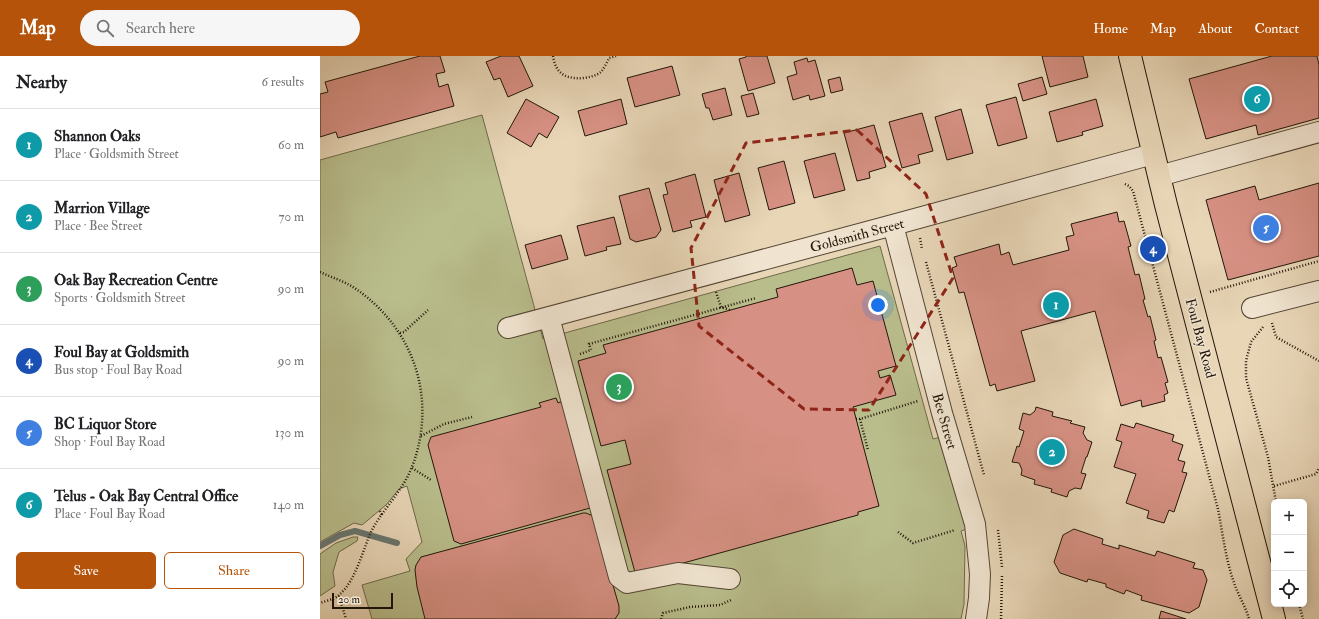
<!DOCTYPE html>
<html lang="en">
<head>
<meta charset="utf-8">
<style>
	body { margin:0; font-family:"IM FELL Double Pica",serif; background:#f6f6f6; color:#202124 }
	.controls { position:absolute; right:12px; bottom:12px; display:grid; overflow:hidden; border-radius:6px; box-shadow:0 2px 10px #0003 }
	.controls button { width:36px; height:36px; display:grid; place-items:center; padding:0; border:0; border-bottom:1px solid #e0e0e0; background:#fff; color:#202124; font:20px sans-serif }
	.scale { position:absolute; left:12px; bottom:10px; width:61px; box-sizing:border-box; padding-left:4px; border:2px solid #221609; border-top:0; font-size:11px; line-height:14px; white-space:nowrap; color:#221609; -webkit-text-stroke:3px #f0e4d0; paint-order:stroke }
	.you { position:absolute; left:558px; top:249px; width:14px; height:14px; margin:-10px; border:3px solid #fff; border-radius:50%; background:#1a73e8; box-shadow:0 0 0 6px #1a73e833 }
	.badge { display:grid; place-items:center; width:26px; height:26px; border-radius:50%; background:#b45309; color:#fff; font-size:13px; font-weight:700 }
	.pin { position:absolute; translate:-50% -50%; border:2px solid #fff; box-shadow:0 1px 4px #0006 }
	.list { margin:0; padding:0; list-style:none }
	h2 { display:flex; justify-content:space-between; align-items:center; height:52px; margin:0; padding:0 16px; font-size:17px }
	h2 small { font-size:13px; font-weight:400; color:#757577 }
	.list li { display:grid; grid-template-columns:26px 1fr auto; gap:12px; align-items:center; box-sizing:border-box; height:72px; padding:0 16px; border-top:1px solid #e0e0e0 }
	.list b { display:block; font-size:15px; white-space:nowrap }
	.list p { margin:0; font-size:13px; white-space:nowrap; color:#757577 }
	.list em { font-size:13px; font-style:normal; color:#757577 }
	.actions { display:flex; gap:8px; padding:12px 16px }
	.actions a { flex:1; padding:9px 0; border:1px solid #b45309; border-radius:6px; text-align:center; font-size:14px; color:#b45309 }
	.actions .main { background:#b45309; color:#fff }
	.icon { flex:none; width:22px; height:22px; fill:none; stroke:currentColor; stroke-width:2; stroke-linecap:round; stroke-linejoin:round }
	.map { position:relative; flex:none; width:999px; height:563px; overflow:hidden }
	header { display:flex; align-items:center; gap:24px; box-sizing:border-box; height:56px; padding:0 20px; background:#b45309; color:#fff }
	header strong { font-size:19px }
	nav { display:flex; gap:22px; margin-inline-start:auto; font-size:14px }
	.search { width:280px; height:36px; background:#f6f6f6; display:flex; align-items:center; gap:10px; box-sizing:border-box; padding:0 14px; border-radius:22px; color:#757577; font-size:15px }
	main { display:flex }
	aside { flex:1; background:#fff }
	.map>svg:first-child { display:block }
</style>
</head>
<body>
<header>
<strong>Map</strong>
<div class="search"><svg class="icon" aria-label="search" viewBox="0 0 24 24"><circle cx="10" cy="10" r="6"/><path d="M15 15l6 6"/></svg>Search here</div>
<nav><a>Home</a><a>Map</a><a>About</a><a>Contact</a></nav>
</header>
<main>
<aside>
<h2>Nearby<small>6 results</small></h2>
<ul class="list">
<li><span class="badge" style="background:#0f9aa8">1</span><div><b>Shannon Oaks</b><p>Place · Goldsmith Street</p></div><em>60 m</em></li>
<li><span class="badge" style="background:#0f9aa8">2</span><div><b>Marrion Village</b><p>Place · Bee Street</p></div><em>70 m</em></li>
<li><span class="badge" style="background:#2e9e5b">3</span><div><b>Oak Bay Recreation Centre</b><p>Sports · Goldsmith Street</p></div><em>90 m</em></li>
<li><span class="badge" style="background:#1a4fb4">4</span><div><b>Foul Bay at Goldsmith</b><p>Bus stop · Foul Bay Road</p></div><em>90 m</em></li>
<li><span class="badge" style="background:#3f7fe0">5</span><div><b>BC Liquor Store</b><p>Shop · Foul Bay Road</p></div><em>130 m</em></li>
<li><span class="badge" style="background:#0f9aa8">6</span><div><b>Telus - Oak Bay Central Office</b><p>Place · Foul Bay Road</p></div><em>140 m</em></li>
</ul>
<div class="actions"><a class="main">Save</a><a>Share</a></div>
</aside>
<div class="map">
<svg width="999" height="563" viewBox="0 0 999 563">
	<rect width="100%" height="100%" fill="#e8d6b7"/>
	<filter id="stains"><feTurbulence type="fractalNoise" baseFrequency=".005" numOctaves="4"/><feColorMatrix values="0 0 0 0 .2 0 0 0 0 .09 0 0 0 0 .02 0 0 0 .5 -.17"/></filter>
	<radialGradient id="worn" r=".72"><stop offset=".6" stop-color="#630" stop-opacity="0"/><stop offset="1" stop-color="#630" stop-opacity=".3"/></radialGradient>
	<path fill="#b9bd8c" stroke="#6e6a4a" d="M 162,59 L 223,283 L 560,190 L 613,383 L 628,379 L 655,470 L 641,475 L 645,490 L 644,548 L 641,563 L 52,563 L 42,529 L 90,515 L 86,503 L 102,486 L 87,430 L 79,433 L 66,449 L 42,469 L 34,467 L 0,486 L 0,104 Z
		M 33,481 L 38,481 L 37,485 L 19,496 L 13,516 L 15,530 L 0,540 L 0,498 L 16,487 Z"/>
	<g fill="none" stroke-linecap="round" stroke-linejoin="round">
		<path stroke="#697770" stroke-width="6" d="M 0,490 L 20,479 L 35,475 L 77,487"/>
	</g>
	<path fill="#d79184" stroke="#221609" d="M 100,0 L 120,0 L 125,16 L 116,18 L 119,31 L 128,28 L 134,50 L 18,82 L 16,76 L 0,81 L 0,38 L 8,36 L 5,26 Z
		M 181,0 L 199,0 L 213,30 L 188,41 L 180,22 L 174,24 L 166,6 Z
		M 426,0 L 447,0 L 455,27 L 428,35 L 419,3 L 426,1 Z
		M 722,0 L 763,0 L 768,21 L 730,31 Z
		M 952,0 L 997,0 L 999,9 L 999,62 L 938,79 L 936,69 L 886,83 L 869,23 Z
		M 487,2 L 488,6 L 495,4 L 505,40 L 490,44 L 489,39 L 473,44 L 467,21 L 477,18 L 474,6 Z
		M 352,10 L 360,39 L 315,51 L 307,22 Z
		M 520,21 L 523,34 L 511,37 L 508,24 Z
		M 722,21 L 727,38 L 703,45 L 698,28 Z
		M 405,32 L 412,59 L 393,64 L 389,52 L 386,52 L 382,38 Z
		M 433,37 L 439,58 L 427,61 L 421,40 Z
		M 696,41 L 707,82 L 678,90 L 666,49 Z
		M 206,43 L 239,61 L 227,82 L 219,77 L 211,91 L 187,77 Z
		M 301,43 L 307,68 L 265,80 L 258,55 Z
		M 776,43 L 783,70 L 762,76 L 763,79 L 737,86 L 729,56 Z
		M 641,53 L 653,97 L 627,104 L 615,61 Z
		M 602,57 L 613,95 L 598,99 L 600,107 L 582,112 L 569,66 Z
		M 554,69 L 566,111 L 549,116 L 550,122 L 537,125 L 524,77 Z
		M 515,97 L 525,134 L 494,142 L 484,105 Z
		M 464,105 L 475,147 L 449,154 L 438,112 Z
		M 419,117 L 430,159 L 405,166 L 394,124 Z
		M 375,118 L 386,161 L 370,165 L 372,171 L 353,176 L 343,139 L 348,138 L 345,127 Z
		M 999,127 L 999,200 L 908,224 L 886,144 L 935,130 L 939,144 Z
		M 329,132 L 341,174 L 336,181 L 316,186 L 310,183 L 299,140 Z
		M 797,156 L 799,166 L 804,165 L 811,190 L 808,191 L 815,219 L 819,218 L 825,243 L 823,244 L 828,261 L 830,260 L 836,284 L 834,285 L 838,302 L 841,301 L 848,326 L 845,327 L 848,337 L 844,339 L 845,345 L 822,351 L 821,344 L 801,350 L 775,255 L 701,275 L 715,325 L 677,335 L 675,328 L 670,330 L 644,236 L 639,237 L 632,212 L 637,210 L 634,201 L 679,188 L 681,199 L 689,196 L 693,209 L 749,194 L 746,181 L 754,179 L 751,168 Z
		M 294,161 L 301,188 L 286,191 L 287,194 L 265,200 L 257,170 Z
		M 241,179 L 248,203 L 212,213 L 205,189 Z
		M 532,212 L 537,229 L 553,225 L 576,310 L 558,315 L 560,322 L 570,319 L 576,339 L 533,351 L 559,450 L 538,456 L 538,459 L 316,520 L 287,414 L 311,408 L 305,384 L 281,390 L 258,305 L 286,297 L 283,289 L 458,241 L 456,233 Z
		M 236,342 L 238,347 L 240,346 L 245,349 L 272,448 L 270,452 L 141,488 L 134,485 L 108,389 L 111,381 L 221,351 L 219,347 Z
		M 716,351 L 733,356 L 732,360 L 752,365 L 750,367 L 765,371 L 763,377 L 767,384 L 772,386 L 767,401 L 766,401 L 761,417 L 766,418 L 761,433 L 755,432 L 749,435 L 747,441 L 731,436 L 732,433 L 714,428 L 715,424 L 701,419 L 702,414 L 699,407 L 692,406 L 697,390 L 699,391 L 704,375 L 699,373 L 703,357 L 710,359 L 715,355 Z
		M 816,367 L 854,379 L 852,385 L 863,389 L 858,404 L 865,406 L 862,416 L 867,417 L 854,456 L 849,454 L 844,467 L 827,462 L 829,455 L 806,447 L 816,418 L 794,411 L 802,386 L 796,384 L 801,368 L 814,372 Z
		M 263,457 L 266,457 L 273,460 L 299,550 L 299,557 L 295,563 L 105,563 L 97,531 L 95,514 L 96,509 L 101,501 Z
		M 754,473 L 783,483 L 782,488 L 799,493 L 799,489 L 835,500 L 837,495 L 875,507 L 873,512 L 883,514 L 887,524 L 879,551 L 869,557 L 821,544 L 822,540 L 806,534 L 804,538 L 786,531 L 786,528 L 768,523 L 767,526 L 740,517 L 734,506 L 743,479 Z
		M 841,555 L 866,563 L 839,563 Z"/>
	<g fill="none" stroke-linecap="round" stroke-linejoin="round">
		<g stroke="#544634" stroke-width="22">
			<path id="minor" d="M 839,120 L 999,76
				M 573,169 L 622,357 L 655,468 L 660,518 L 659,542 L 656,563
				M 932,252 L 999,235
				M 229,261 L 299,521 L 307,527 L 358,517 L 410,523
				M 188,272 L 573,169 L 833,98"/>
		</g>
		<g stroke="#221609" stroke-width="24">
			<path id="major" d="M 810,0 L 846,149 L 954,563"/>
		</g>
		<path stroke="#221609" stroke-width="2.5" stroke-dasharray="1 2" stroke-linecap="butt" d="M 233,0 C 234,6 236,13 241,17 C 250,25 272,23 281,16 C 284,12 287,7 289,2 L 296,0
			M 805,128 L 809,130 L 813,135 L 898,453 C 903,479 906,507 916,532 C 920,542 926,552 929,563
			M 600,182 L 602,193
			M 606,206 L 664,419
			M 0,216 C 11,221 23,225 33,231 C 94,271 118,343 92,411 C 83,434 65,451 53,472 C 43,491 37,524 19,539 C 15,543 6,545 0,547
			M 396,236 L 401,251 L 410,254
			M 890,236 L 999,205
			M 952,267 L 956,281 L 999,305
			M 943,271 L 931,286 L 926,305 L 926,322 L 948,401 L 956,446
			M 80,277 L 84,276 L 108,254
			M 260,298 L 271,294 L 269,288 L 436,242
			M 536,363 L 540,363 L 598,345
			M 540,363 L 548,394
			M 101,380 L 124,368 L 152,361
			M 92,412 L 111,424
			M 954,430 L 996,418 L 999,412
			M 60,455 L 62,459
			M 678,474 L 682,511
			M 578,476 L 593,487 L 635,474
			M 19,540 L 26,563
			M 979,548 L 983,563
			M 341,563 L 343,557 L 370,551 L 400,549 L 411,544
			M 681,563 L 682,520"/>
		<use href="#minor" stroke="#f0e4d0" stroke-width="20"/>
		<use href="#major" stroke="#e8d6b7" stroke-width="22"/>
	</g>
	<path fill="none" stroke="#8f2418" stroke-width="3" stroke-dasharray="8 5" stroke-linejoin="round" d="M 537,74 L 606,138 L 633,222 L 549,354 L 484,353 L 379,270 L 371,192 L 426,87 Z"/>
	<g text-anchor="middle" stroke-width="3" stroke-linejoin="round" paint-order="stroke">
		<g font-size="14" fill="#221609" stroke="#f0e4d0">
			<text transform="translate(537 179) rotate(-15)" y="5">Goldsmith Street</text>
			<text transform="translate(881 282) rotate(75)" y="5">Foul Bay Road</text>
			<text transform="translate(625 365) rotate(74)" y="5">Bee Street</text>
		</g>
	</g>
	<rect width="100%" height="100%" filter="url(#stains)"/>
	<rect width="100%" height="100%" fill="url(#worn)"/>
</svg>
<div class="controls">
<button>+</button>
<button>−</button>
<button><svg class="icon" aria-label="locate" viewBox="0 0 24 24"><circle cx="12" cy="12" r="6"/><path d="M12 2v4M12 18v4M2 12h4M18 12h4"/></svg></button>
</div>
<div class="scale">20 m</div>
<div class="you"></div>
<div class="pin badge" style="left:736px;top:249px;background:#0f9aa8">1</div>
<div class="pin badge" style="left:732px;top:396px;background:#0f9aa8">2</div>
<div class="pin badge" style="left:299px;top:331px;background:#2e9e5b">3</div>
<div class="pin badge" style="left:833px;top:193px;background:#1a4fb4">4</div>
<div class="pin badge" style="left:946px;top:172px;background:#3f7fe0">5</div>
<div class="pin badge" style="left:937px;top:43px;background:#0f9aa8">6</div>
</div>
</main>
</body>
</html>
